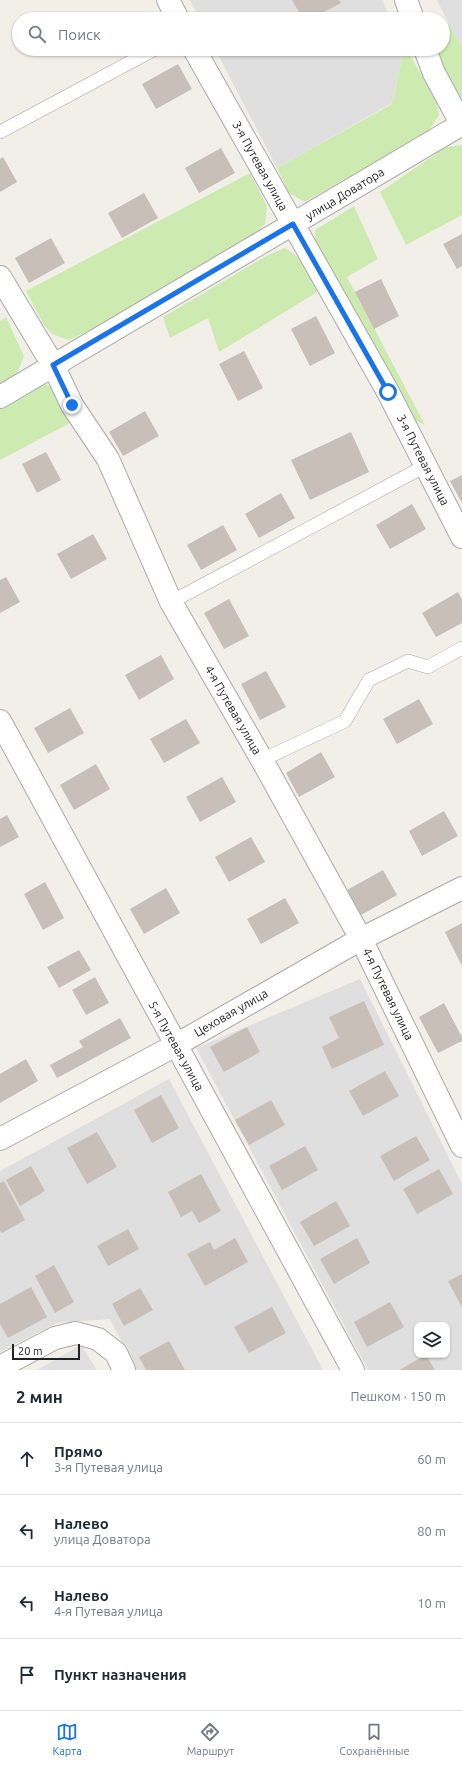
<!DOCTYPE html>
<html lang="ru">
<head>
<meta charset="utf-8">
<style>
	body { margin:0; font-family:Ubuntu,sans-serif; background:#f6f6f7; color:#1f2937 }
	.controls { position:absolute; right:12px; bottom:12px; display:grid; overflow:hidden; border-radius:8px; box-shadow:0 1px 3px #0004 }
	.controls button { width:36px; height:36px; display:grid; place-items:center; padding:0; border:0; border-bottom:1px solid #e0e1e3; background:#fff; color:#1f2937; font:20px sans-serif }
	.scale { position:absolute; left:12px; bottom:10px; width:68px; box-sizing:border-box; padding-left:4px; border:2px solid #222; border-top:0; font-size:11px; line-height:14px; white-space:nowrap; color:#222; -webkit-text-stroke:3px #fff; paint-order:stroke }
	.stop { position:absolute; width:12px; height:12px; margin:-9px; border:3px solid #1a73e8; border-radius:50%; background:#fff }
	.stop.end { background:#1a73e8; border-color:#fff; box-shadow:0 1px 4px #0008 }
	.list { margin:0; padding:0; list-style:none }
	h2 { display:flex; justify-content:space-between; align-items:center; height:52px; margin:0; padding:0 16px; font-size:17px }
	h2 small { font-size:13px; font-weight:400; color:#747a83 }
	.list li { display:grid; grid-template-columns:26px 1fr auto; gap:12px; align-items:center; box-sizing:border-box; height:72px; padding:0 16px; border-top:1px solid #e0e1e3 }
	.list b { display:block; font-size:15px; white-space:nowrap }
	.list p { margin:0; font-size:13px; white-space:nowrap; color:#747a83 }
	.list em { font-size:13px; font-style:normal; color:#747a83 }
	.icon { flex:none; width:22px; height:22px; fill:none; stroke:currentColor; stroke-width:2; stroke-linecap:round; stroke-linejoin:round }
	.map { position:relative; flex:none; width:462px; height:1370px; overflow:hidden }
	.search { position:absolute; background:#fff; box-shadow:0 1px 3px #0004; left:12px; right:12px; top:12px; height:44px; display:flex; align-items:center; gap:10px; box-sizing:border-box; padding:0 14px; border-radius:22px; color:#747a83; font-size:15px }
	.sheet { height:340px; background:#fff }
	nav { display:flex; justify-content:space-around; align-items:center; box-sizing:border-box; height:56px; border-top:1px solid #e0e1e3; background:#fff; font-size:11px; color:#747a83 }
	nav a { display:grid; justify-items:center; gap:2px }
	nav .on { color:#1a73e8 }
	.map>svg:first-child { display:block }
</style>
</head>
<body>
<div class="map">
<svg width="462" height="1370" viewBox="0 0 462 1370">
	<rect width="100%" height="100%" fill="#f2efe9"/>
	<path fill="#e0dfdf" fill-rule="evenodd" d="M 190,0 L 382,0 L 391,19 L 200,19 Z
		M 437,0 L 462,0 L 462,48 L 449,24 Z
		M 215,49 L 404,49 L 392,103 L 277,168 Z
		M 360,979 L 462,1184 L 462,1370 L 368,1370 L 196,1048 ZM 417,1325 L 447,1325 L 447,1355 L 417,1355 Z
		M 169,1079 L 323,1370 L 136,1370 L 110,1319 L 57,1323 L 0,1352 L 0,1171 Z
		M 81,1345 L 97,1370 L 37,1370 Z"/>
	<path fill="#cdebb0" d="M 449,24 L 462,48 L 462,99 L 453,92 L 434,49 L 443,49 L 443,28 Z
		M 404,49 L 406,49 L 435,97 L 439,115 L 429,131 L 305,202 L 289,193 L 277,168 L 392,104 Z
		M 462,145 L 462,215 L 406,245 L 380,192 L 446,147 Z
		M 250,173 L 267,206 L 265,224 L 252,237 L 92,329 L 69,340 L 52,334 L 44,325 L 26,291 Z
		M 354,206 L 378,259 L 347,277 L 425,425 L 416,421 L 392,376 L 324,262 L 316,245 L 315,230 Z
		M 285,248 L 305,262 L 319,291 L 219,352 L 208,318 L 170,338 L 163,317 L 268,255 Z
		M 6,317 L 24,356 L 17,374 L 0,383 L 0,321 Z
		M 44,383 L 54,389 L 70,423 L 0,460 L 0,407 Z"/>
	<path fill="#c7bfb8" d="M 292,0 L 339,0 L 341,3 L 311,19 L 303,19 Z
		M 178,64 L 192,89 L 156,109 L 142,84 Z
		M 221,148 L 235,173 L 199,193 L 185,168 Z
		M 3,157 L 17,182 L 0,192 L 0,159 Z
		M 144,193 L 158,218 L 122,238 L 108,213 Z
		M 462,234 L 462,266 L 457,269 L 443,244 Z
		M 51,238 L 65,263 L 29,283 L 15,258 Z
		M 381,279 L 399,316 L 374,329 L 355,292 Z
		M 316,316 L 335,353 L 310,366 L 291,329 Z
		M 244,351 L 263,388 L 238,401 L 219,364 Z
		M 145,411 L 159,436 L 123,456 L 109,432 Z
		M 351,432 L 369,472 L 310,500 L 291,460 Z
		M 46,452 L 61,480 L 37,493 L 22,464 Z
		M 462,475 L 462,503 L 450,481 Z
		M 281,493 L 295,518 L 259,538 L 245,514 Z
		M 412,504 L 426,529 L 390,549 L 376,525 Z
		M 223,525 L 237,550 L 201,570 L 187,545 Z
		M 93,534 L 107,559 L 71,579 L 57,554 Z
		M 6,577 L 20,602 L 0,613 L 0,580 Z
		M 458,592 L 462,600 L 462,623 L 436,637 L 422,613 Z
		M 229,599 L 249,636 L 224,649 L 204,613 Z
		M 161,655 L 174,679 L 139,700 L 125,675 Z
		M 266,671 L 286,707 L 260,720 L 241,684 Z
		M 419,699 L 433,724 L 397,744 L 383,719 Z
		M 70,708 L 84,733 L 48,753 L 34,728 Z
		M 186,719 L 200,743 L 164,763 L 150,739 Z
		M 321,752 L 335,777 L 299,797 L 286,773 Z
		M 96,764 L 110,789 L 74,810 L 60,785 Z
		M 222,777 L 236,802 L 200,822 L 186,797 Z
		M 444,811 L 458,836 L 422,856 L 409,831 Z
		M 7,815 L 19,837 L 0,847 L 0,819 Z
		M 251,837 L 265,862 L 229,882 L 215,857 Z
		M 383,870 L 397,895 L 361,915 L 347,890 Z
		M 45,882 L 64,918 L 43,930 L 24,894 Z
		M 166,888 L 180,913 L 144,934 L 130,909 Z
		M 285,898 L 299,923 L 261,944 L 247,919 Z
		M 462,923 L 462,966 L 445,932 Z
		M 79,950 L 91,970 L 59,988 L 47,967 Z
		M 95,977 L 109,1003 L 86,1015 L 72,990 Z
		M 364,1001 L 384,1045 L 332,1069 L 322,1047 L 339,1038 L 329,1017 Z
		M 444,1003 L 462,1037 L 462,1041 L 438,1053 L 419,1017 Z
		M 120,1018 L 131,1038 L 57,1078 L 50,1065 L 83,1047 L 79,1041 Z
		M 247,1027 L 260,1052 L 224,1072 L 210,1047 Z
		M 26,1059 L 38,1081 L 0,1103 L 0,1074 Z
		M 385,1071 L 399,1096 L 363,1116 L 349,1091 Z
		M 161,1095 L 179,1128 L 152,1143 L 134,1110 Z
		M 271,1100 L 285,1125 L 249,1145 L 235,1120 Z
		M 97,1132 L 117,1167 L 87,1184 L 67,1148 Z
		M 416,1136 L 430,1160 L 394,1181 L 380,1156 Z
		M 305,1146 L 318,1170 L 282,1190 L 269,1166 Z
		M 31,1166 L 45,1191 L 20,1206 L 6,1180 Z
		M 439,1169 L 453,1194 L 417,1214 L 403,1189 Z
		M 201,1174 L 221,1211 L 199,1223 L 192,1211 L 181,1217 L 168,1192 Z
		M 4,1181 L 25,1220 L 2,1233 L 0,1231 L 0,1183 Z
		M 336,1201 L 350,1226 L 314,1246 L 300,1222 Z
		M 128,1229 L 139,1249 L 108,1266 L 97,1246 Z
		M 235,1238 L 248,1262 L 205,1286 L 187,1254 L 210,1242 L 214,1250 Z
		M 357,1238 L 370,1263 L 334,1284 L 320,1259 Z
		M 54,1265 L 74,1302 L 55,1313 L 35,1276 Z
		M 462,1274 L 462,1307 L 448,1281 Z
		M 31,1287 L 47,1317 L 8,1338 L 0,1324 L 0,1304 Z
		M 140,1288 L 153,1310 L 124,1326 L 112,1304 Z
		M 390,1302 L 404,1327 L 367,1347 L 354,1322 Z
		M 272,1307 L 286,1333 L 249,1353 L 234,1327 Z
		M 169,1341 L 185,1370 L 146,1370 L 139,1357 Z
		M 426,1355 L 435,1370 L 399,1370 Z"/>
	<g fill="none" stroke-linecap="round" stroke-linejoin="round">
		<g stroke="#a9a9a9" stroke-width="14">
			<path id="lane" d="M 0,132 L 155,49
				M 171,602 L 427,465
				M 262,760 L 345,721 L 369,680 L 408,661 L 428,667 L 462,648"/>
		</g>
		<g stroke="#a9a9a9" stroke-width="24">
			<path id="street" d="M 168,0 L 178,19
				M 406,0 L 413,19
				M 194,49 L 388,392 L 462,537
				M 425,49 L 434,73 L 462,125
				M 0,277 L 53,365 L 72,405 L 108,459 L 171,602 L 262,760 L 361,939 L 462,1146
				M 0,397 L 462,124
				M 0,721 L 353,1370
				M 0,1139 L 176,1045 L 361,939 L 462,888
				M 0,1367 L 55,1338 L 76,1333 L 98,1339 L 116,1353 L 124,1370"/>
		</g>
		<use href="#lane" stroke="#fff" stroke-width="13"/>
		<use href="#street" stroke="#fff" stroke-width="22"/>
	</g>
	<g fill="none" stroke-linecap="round" stroke-linejoin="round">
		<path stroke="#1a73e8" stroke-width="5" d="M 72,405 L 53,365 L 293,224 L 388,392"/>
	</g>
	<g text-anchor="middle" stroke-width="3" stroke-linejoin="round" paint-order="stroke">
		<g font-size="12" fill="#222" stroke="#fff">
			<text transform="translate(260 166) rotate(61)" y="4">3-я Путевая улица</text>
			<text transform="translate(345 194) rotate(-31)" y="4">улица Доватора</text>
			<text transform="translate(423 460) rotate(63)" y="4">3-я Путевая улица</text>
			<text transform="translate(233 710) rotate(60)" y="4">4-я Путевая улица</text>
			<text transform="translate(388 994) rotate(64)" y="4">4-я Путевая улица</text>
			<text transform="translate(231 1013) rotate(-30)" y="4">Цеховая улица</text>
			<text transform="translate(176 1046) rotate(61)" y="4">5-я Путевая улица</text>
		</g>
	</g>
</svg>
<div class="controls">
<button><svg class="icon" aria-label="layers" viewBox="0 0 24 24"><path d="M12 4l9 5-9 5-9-5zM3 14l9 5 9-5"/></svg></button>
</div>
<div class="scale">20 m</div>
<div class="stop" style="left:388px;top:392px"></div>
<div class="stop end" style="left:72px;top:405px"></div>
<div class="search"><svg class="icon" aria-label="search" viewBox="0 0 24 24"><circle cx="10" cy="10" r="6"/><path d="M15 15l6 6"/></svg>Поиск</div>
</div>
<section class="sheet">
<h2>2 мин<small>Пешком · 150 m</small></h2>
<ul class="list">
<li><svg class="icon" aria-label="ahead" viewBox="0 0 24 24"><path d="M12 20V5M6 11l6-6 6 6"/></svg><div><b>Прямо</b><p>3-я Путевая улица</p></div><em>60 m</em></li>
<li><svg class="icon" aria-label="left" viewBox="0 0 24 24"><path d="M17 20v-9H6M10 6l-5 5 5 5"/></svg><div><b>Налево</b><p>улица Доватора</p></div><em>80 m</em></li>
<li><svg class="icon" aria-label="left" viewBox="0 0 24 24"><path d="M17 20v-9H6M10 6l-5 5 5 5"/></svg><div><b>Налево</b><p>4-я Путевая улица</p></div><em>10 m</em></li>
<li><svg class="icon" aria-label="arrive" viewBox="0 0 24 24"><path d="M6 21V4h12l-3 4 3 4H6"/></svg><div><b>Пункт назначения</b></div></li>
</ul>
</section>
<nav>
<a class="on"><svg class="icon" aria-label="map" viewBox="0 0 24 24"><path d="M3 6l6-2 6 2 6-2v14l-6 2-6-2-6 2zM9 4v14M15 6v14"/></svg>Карта</a>
<a><svg class="icon" aria-label="directions" viewBox="0 0 24 24"><path d="M12 3l9 9-9 9-9-9zM9 14v-3h6M13 9l2 2-2 2"/></svg>Маршрут</a>
<a><svg class="icon" aria-label="saved" viewBox="0 0 24 24"><path d="M7 4h10v16l-5-4-5 4z"/></svg>Сохранённые</a>
</nav>
</body>
</html>
